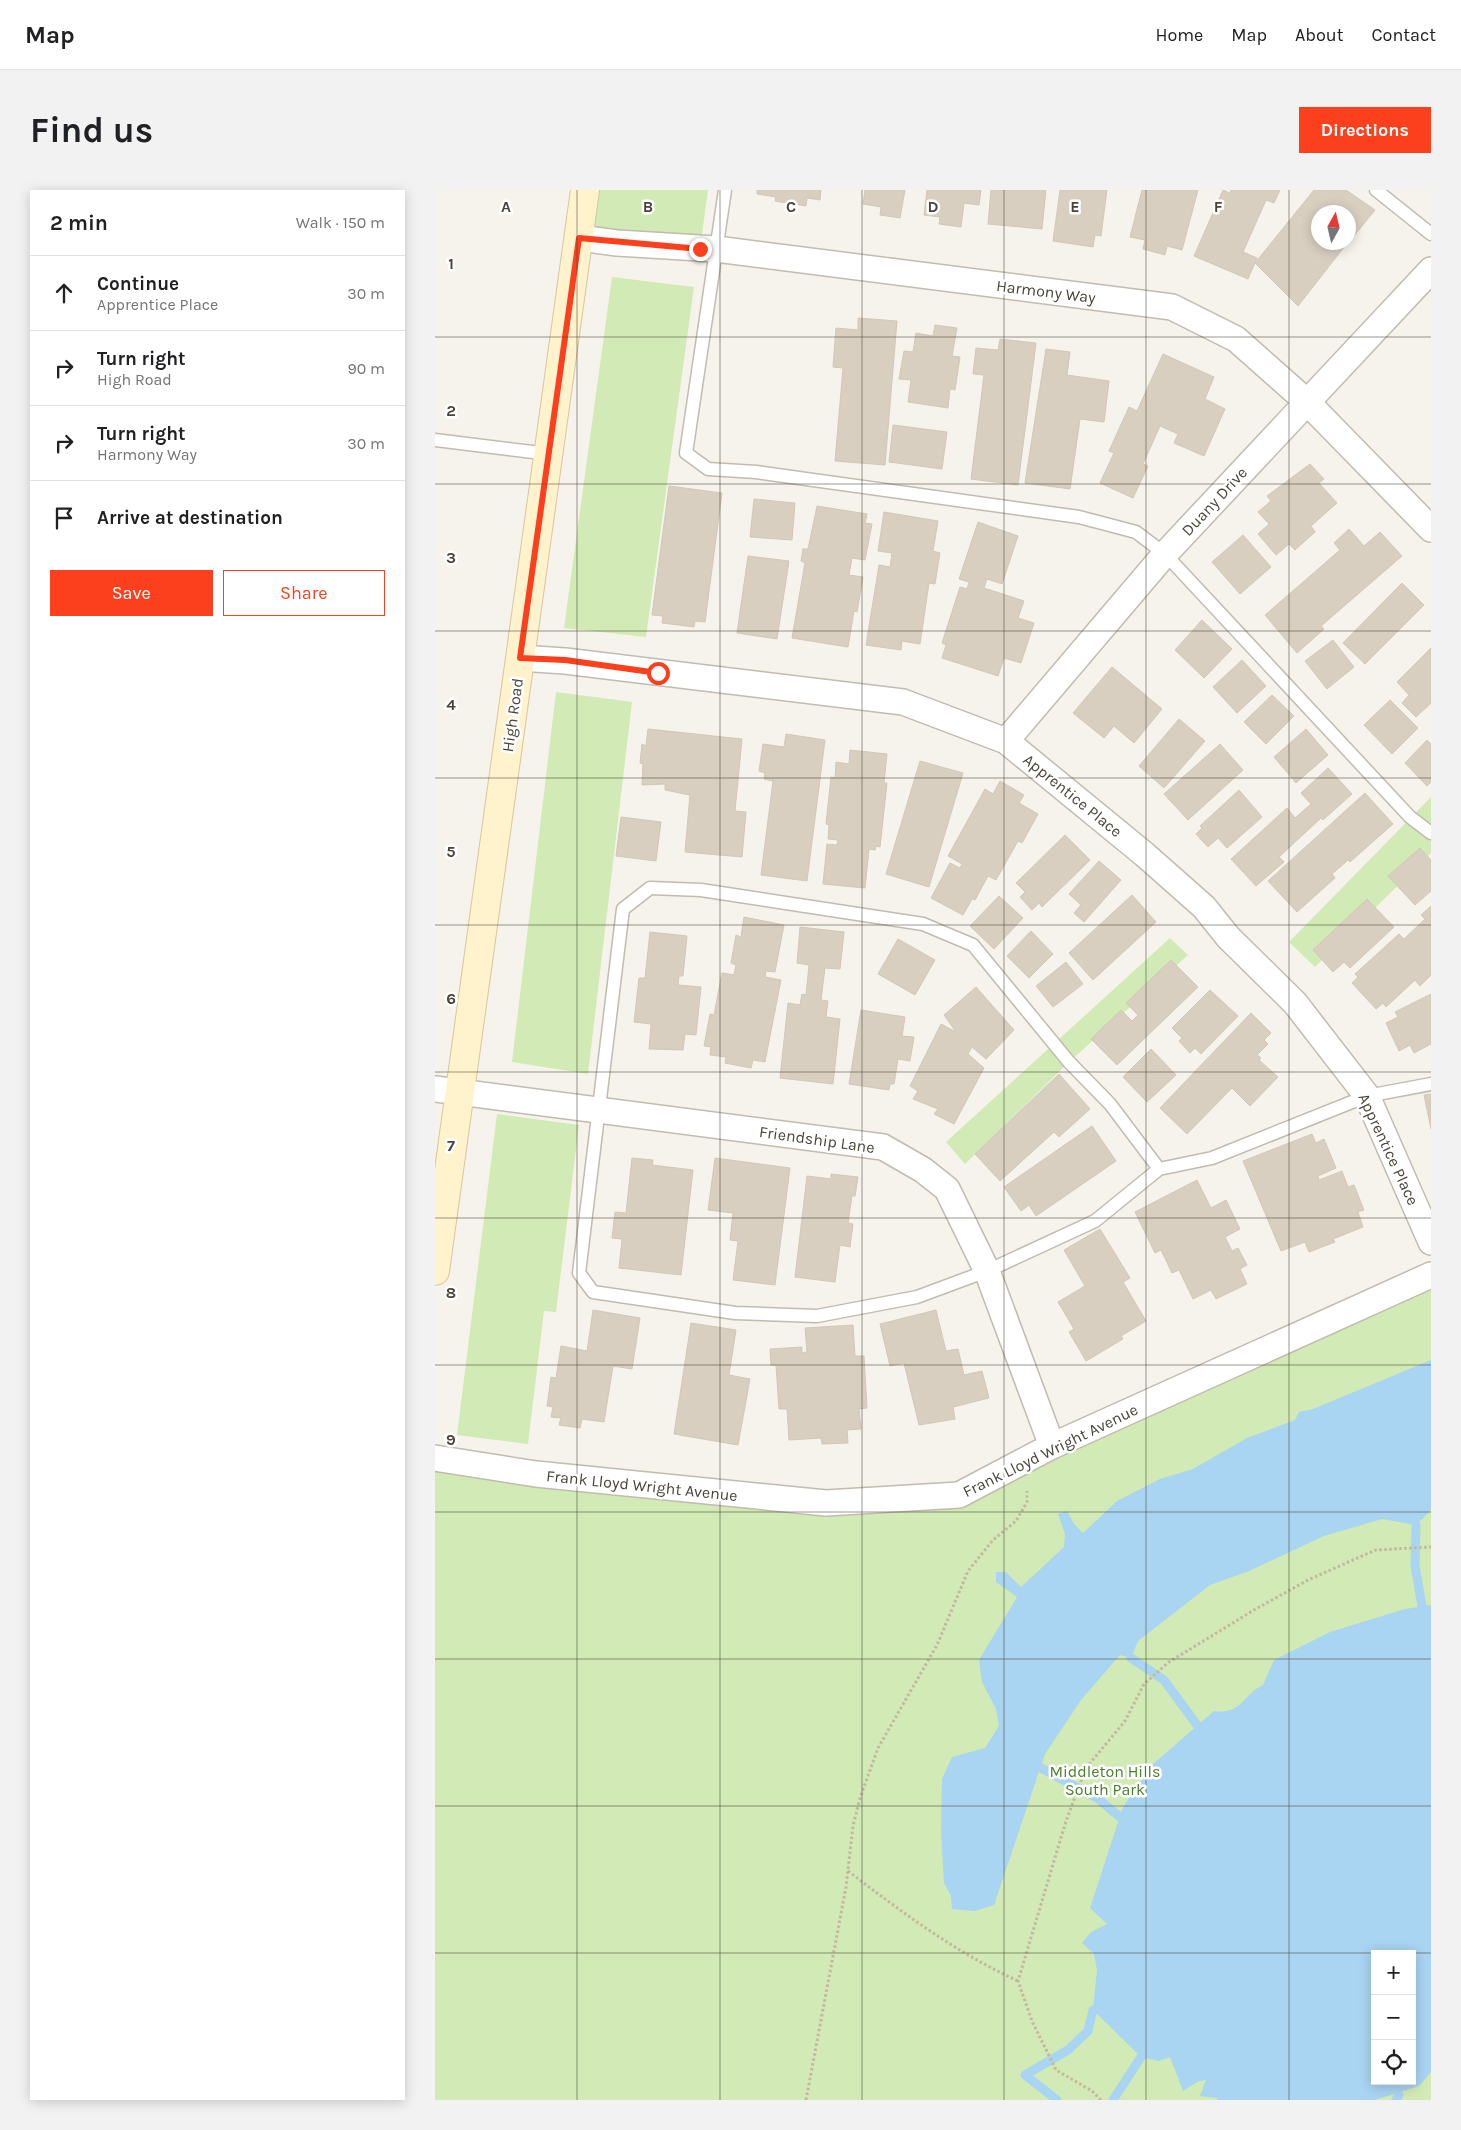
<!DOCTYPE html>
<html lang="en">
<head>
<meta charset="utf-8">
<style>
	body { margin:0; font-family:Karla,sans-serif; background:#f2f2f2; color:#202124 }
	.controls { position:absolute; right:15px; bottom:15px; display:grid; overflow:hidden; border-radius:0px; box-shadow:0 2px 12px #0003 }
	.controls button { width:45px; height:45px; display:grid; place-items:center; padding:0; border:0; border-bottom:1px solid #e0e0e0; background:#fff; color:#202124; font:25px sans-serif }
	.compass { position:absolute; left:876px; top:15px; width:45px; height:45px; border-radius:50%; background:#fff; box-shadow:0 2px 12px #0003; rotate:8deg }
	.stop { position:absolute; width:15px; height:15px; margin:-11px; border:4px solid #fc3f1d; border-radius:50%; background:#fff }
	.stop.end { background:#fc3f1d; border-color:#fff; box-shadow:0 1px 5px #0008 }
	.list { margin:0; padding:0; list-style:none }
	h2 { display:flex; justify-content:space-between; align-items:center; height:65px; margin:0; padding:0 20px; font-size:21px }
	h2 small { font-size:16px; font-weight:400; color:#757577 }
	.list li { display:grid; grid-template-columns:32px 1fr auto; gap:15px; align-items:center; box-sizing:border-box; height:75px; padding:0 20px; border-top:1px solid #e0e0e0 }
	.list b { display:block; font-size:19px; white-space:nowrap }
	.list p { margin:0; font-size:16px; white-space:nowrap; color:#757577 }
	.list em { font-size:16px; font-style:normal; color:#757577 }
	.actions { display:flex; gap:10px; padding:15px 20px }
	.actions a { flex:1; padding:11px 0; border:1px solid #fc3f1d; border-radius:0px; text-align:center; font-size:18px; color:#fc3f1d }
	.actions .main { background:#fc3f1d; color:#fff }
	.icon { flex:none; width:28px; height:28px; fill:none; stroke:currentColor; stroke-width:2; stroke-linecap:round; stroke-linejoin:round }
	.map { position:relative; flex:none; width:996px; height:1910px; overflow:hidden; border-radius:0px }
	header { display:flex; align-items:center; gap:30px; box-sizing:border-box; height:70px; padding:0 25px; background:#fff; border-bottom:1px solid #e0e0e0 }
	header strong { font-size:24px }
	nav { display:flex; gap:28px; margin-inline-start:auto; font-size:18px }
	.intro { display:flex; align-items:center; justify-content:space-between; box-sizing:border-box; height:120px; padding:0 30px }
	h1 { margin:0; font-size:35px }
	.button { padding:12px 22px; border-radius:0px; background:#fc3f1d; color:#fff; font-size:18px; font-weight:700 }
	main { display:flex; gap:30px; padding:0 30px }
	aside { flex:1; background:#fff; border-radius:0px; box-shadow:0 2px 12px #0003 }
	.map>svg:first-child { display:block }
</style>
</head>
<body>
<header>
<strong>Map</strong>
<nav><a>Home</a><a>Map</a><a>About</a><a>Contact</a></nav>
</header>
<div class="intro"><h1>Find us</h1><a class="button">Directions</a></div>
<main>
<aside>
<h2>2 min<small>Walk · 150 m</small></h2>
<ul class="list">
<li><svg class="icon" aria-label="ahead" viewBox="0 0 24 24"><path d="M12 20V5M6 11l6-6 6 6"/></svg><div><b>Continue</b><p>Apprentice Place</p></div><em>30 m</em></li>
<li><svg class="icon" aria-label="right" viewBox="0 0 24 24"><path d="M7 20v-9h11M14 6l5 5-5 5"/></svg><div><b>Turn right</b><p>High Road</p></div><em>90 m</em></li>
<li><svg class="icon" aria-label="right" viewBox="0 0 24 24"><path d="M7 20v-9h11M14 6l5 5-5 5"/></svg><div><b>Turn right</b><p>Harmony Way</p></div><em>30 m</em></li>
<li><svg class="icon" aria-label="arrive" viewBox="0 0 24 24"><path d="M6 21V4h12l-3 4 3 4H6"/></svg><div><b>Arrive at destination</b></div></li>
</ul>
<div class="actions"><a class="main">Save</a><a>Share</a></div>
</aside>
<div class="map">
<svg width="996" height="1910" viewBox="0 0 996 1910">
	<rect width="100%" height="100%" fill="#f6f3ec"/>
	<path fill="#d2eab5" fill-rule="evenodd" d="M 150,0 L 273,0 L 265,59 L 144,48 Z
		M 177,87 L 259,97 L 211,447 L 129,438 Z
		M 121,502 L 197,512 L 153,884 L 77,872 Z
		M 996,607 L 996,663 L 880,777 L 854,752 Z
		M 735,748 L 753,765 L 634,872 L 530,974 L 511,952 Z
		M 62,924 L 144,935 L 121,1122 L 109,1121 L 93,1254 L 22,1245 Z
		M 996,1085 L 996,1910 L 0,1910 L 0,1268 L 391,1313 L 524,1305 ZM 940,1764 L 977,1764 L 977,1891 L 940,1891 Z"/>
	<path fill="#a9d4f2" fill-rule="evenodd" d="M 996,1170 L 996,1320 L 981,1335 L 947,1329 L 889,1346 L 814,1381 L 775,1395 L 703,1451 L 696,1468 L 685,1465 L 646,1510 L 610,1564 L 559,1715 L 540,1721 L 517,1719 L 516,1706 L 509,1693 L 506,1642 L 507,1589 L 517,1567 L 550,1558 L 564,1536 L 561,1519 L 547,1492 L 544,1470 L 582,1407 L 561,1392 L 561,1382 L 571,1382 L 586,1397 L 629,1357 L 630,1344 L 623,1324 L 632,1321 L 639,1334 L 648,1343 L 682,1311 L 725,1289 L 758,1279 L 812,1248 L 860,1230 L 864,1222 L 878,1219 Z
		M 996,1415 L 996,1882 L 984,1896 L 940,1910 L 782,1910 L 782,1908 L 765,1906 L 771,1890 L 764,1891 L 748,1901 L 735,1867 L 724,1871 L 706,1867 L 658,1820 L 662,1780 L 659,1764 L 647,1753 L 656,1742 L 672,1734 L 655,1718 L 688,1617 L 717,1575 L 779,1521 C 807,1525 807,1505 828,1495 L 839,1470 L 895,1442 L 970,1419 ZM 940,1764 L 977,1764 L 977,1891 L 940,1891 Z"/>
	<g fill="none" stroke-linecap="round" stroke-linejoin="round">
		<path stroke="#a9d4f2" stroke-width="9" d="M 981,1335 L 980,1376 L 987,1416
			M 696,1468 L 729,1490 L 762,1535
			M 606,1578 L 662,1608 L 685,1627
			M 622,1910 L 590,1885 L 633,1860 L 653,1841 L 658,1820
			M 678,1910 L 706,1867
			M 961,1910 L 964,1905"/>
	</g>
	<path fill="#d8cfc1" stroke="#d3c7b4" d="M 322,0 L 386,0 L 385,10 L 372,8 L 371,16 L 340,11 L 341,7 L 322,4 Z
		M 430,0 L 470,0 L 465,28 L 445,25 L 446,17 L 428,14 Z
		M 492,0 L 546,0 L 544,15 L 529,13 L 526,37 L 504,34 L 505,27 L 489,25 Z
		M 556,0 L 611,0 L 607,39 L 553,34 Z
		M 625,0 L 672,0 L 666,46 L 660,45 L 658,57 L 618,51 Z
		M 707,0 L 763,0 L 747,60 L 732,56 L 730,65 L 708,59 L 710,50 L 695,47 Z
		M 788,0 L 795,3 L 796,0 L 845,0 L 839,13 L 831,10 L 808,62 L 822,68 L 813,89 L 759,66 Z
		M 879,0 L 911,0 L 940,20 L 914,52 L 914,22 L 884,22 L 884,52 L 913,52 L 863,116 L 820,73 Z
		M 423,128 L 462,131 L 450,275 L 400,271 L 408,178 L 398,177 L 401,138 L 423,140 Z
		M 500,135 L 522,138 L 517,166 L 525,167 L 520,200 L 515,199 L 513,218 L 473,212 L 476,190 L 464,189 L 469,161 L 478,162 L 481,143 L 498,146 Z
		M 565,149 L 601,153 L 583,295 L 536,289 L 549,185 L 538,184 L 541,158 L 563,160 Z
		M 611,159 L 635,162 L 632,185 L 674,191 L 669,232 L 645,229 L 635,299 L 590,293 Z
		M 728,164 L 779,187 L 770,209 L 790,219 L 769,266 L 739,253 L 743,244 L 725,236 L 708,274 L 713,276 L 698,308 L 665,293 L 679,263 L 674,261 L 694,217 L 702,221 Z
		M 458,235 L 512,242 L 507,279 L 454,272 Z
		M 875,274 L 889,289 L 884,293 L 902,313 L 876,336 L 880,342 L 860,360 L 854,354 L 841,365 L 823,344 L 834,334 L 823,322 L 836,311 L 832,306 Z
		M 234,296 L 287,303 L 270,432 L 260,431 L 259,437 L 227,433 L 228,426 L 217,425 Z
		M 319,309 L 360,313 L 357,350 L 315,347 Z
		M 382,316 L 432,324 L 430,333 L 437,334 L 430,370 L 417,368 L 414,385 L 428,387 L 422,422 L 419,421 L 413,457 L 357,448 L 370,373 L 366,371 L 368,359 L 373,359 Z
		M 449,322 L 503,331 L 498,361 L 505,363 L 500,394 L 494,393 L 485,454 L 467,451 L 466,460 L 431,455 L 444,375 L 455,377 L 457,363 L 443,361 Z
		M 543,332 L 583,346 L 567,394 L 552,389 L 549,398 L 589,411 L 583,428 L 599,433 L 586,473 L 569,468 L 563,486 L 507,468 L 511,455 L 507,453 L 525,397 L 532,399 L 534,392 L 524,389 Z
		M 914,339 L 929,356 L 945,342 L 967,366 L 886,436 L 889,439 L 862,463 L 830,425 L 905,360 L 899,353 Z
		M 808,345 L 836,377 L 805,404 L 777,372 Z
		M 313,366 L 354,371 L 342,449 L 302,443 Z
		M 967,393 L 989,415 L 930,474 L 908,453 Z
		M 767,430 L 797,459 L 769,488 L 740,460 Z
		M 898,450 L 919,477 L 892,499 L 870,471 Z
		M 996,458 L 996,513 L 981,527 L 967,513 L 974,505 L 962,492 Z
		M 807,470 L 831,496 L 802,523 L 778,497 Z
		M 677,477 L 727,519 L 699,553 L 679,536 L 669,548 L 638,523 Z
		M 837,505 L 859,526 L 831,554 L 809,532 Z
		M 955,510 L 983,538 L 957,564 L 929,535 Z
		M 744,529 L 770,551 L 729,598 L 704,576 Z
		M 213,539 L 307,549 L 300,621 L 311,622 L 307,667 L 250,662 L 255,605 L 230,600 L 230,594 L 207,595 L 208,574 L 205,573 L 207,554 L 211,556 Z
		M 871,539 L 893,565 L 861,593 L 839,567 Z
		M 351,544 L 390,550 L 372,691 L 326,685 L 338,591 L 329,589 L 330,583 L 324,581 L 328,554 L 349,557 Z
		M 992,550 L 996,554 L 996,592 L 992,596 L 970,573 Z
		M 785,554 L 808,580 L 753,630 L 729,604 Z
		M 415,560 L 452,564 L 449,593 L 452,593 L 445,657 L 441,656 L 440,660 L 434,659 L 430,698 L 388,694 L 392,654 L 402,655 L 403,650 L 393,649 L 394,635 L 391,634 L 396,587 L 400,588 L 401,572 L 414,574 Z
		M 485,571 L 528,583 L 494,697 L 451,684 Z
		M 893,578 L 917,604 L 888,630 L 886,628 L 844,667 L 849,672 L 821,696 L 796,669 L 852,618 L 860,628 L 876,614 L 866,603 Z
		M 565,591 L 589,605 L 584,613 L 603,624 L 587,653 L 583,651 L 561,690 L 553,686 L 540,710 L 537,709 L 528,725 L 496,708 L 515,673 L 525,678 L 527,674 L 513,666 L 550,599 L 558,604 Z
		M 804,600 L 827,627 L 792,658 L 783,648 L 773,657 L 761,644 L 767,638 L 765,636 Z
		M 930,603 L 958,634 L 915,672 L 913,670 L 897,684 L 900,688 L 862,722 L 833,691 Z
		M 186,627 L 226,632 L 221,671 L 181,666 Z
		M 630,645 L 655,670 L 607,717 L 604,713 L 597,720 L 585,707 L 590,702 L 581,693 Z
		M 985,658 L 996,670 L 996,701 L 980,715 L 953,686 Z
		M 664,671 L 686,690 L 649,732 L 639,723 L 646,715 L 634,704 Z
		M 697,705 L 721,732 L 658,790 L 634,763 Z
		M 564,706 L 588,728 L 559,759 L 535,736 Z
		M 932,709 L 959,737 L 915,778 L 909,772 L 898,782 L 878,760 Z
		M 996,716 L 996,785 L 985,796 L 980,790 L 951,817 L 948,813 L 941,819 L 917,793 L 923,787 L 920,784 L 964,744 L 969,749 L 990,729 L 986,725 Z
		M 309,727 L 349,735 L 340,782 L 331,781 L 330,787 L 346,790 L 330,872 L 318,870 L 316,878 L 290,873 L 291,867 L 275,865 L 276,857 L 269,856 L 275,824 L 279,825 L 287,783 L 299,785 L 301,775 L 296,773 L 301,745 L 306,747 Z
		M 365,737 L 409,742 L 405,779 L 390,778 L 386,810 L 393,811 L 391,827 L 405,829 L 398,894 L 345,888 L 353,813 L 365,815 L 367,804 L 371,805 L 374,775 L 362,773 Z
		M 596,741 L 618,764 L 594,788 L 572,766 Z
		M 215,742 L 252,746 L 248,786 L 244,786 L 243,795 L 266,797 L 261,845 L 250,844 L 248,860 L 214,859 L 216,834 L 199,832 L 204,788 L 210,788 Z
		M 463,749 L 500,770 L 480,805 L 443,784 Z
		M 736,770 L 763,797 L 682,875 L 656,849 L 686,820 L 697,831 L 703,825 L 691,813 Z
		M 631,772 L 648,794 L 618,817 L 601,796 Z
		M 541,797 L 579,840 L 551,869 L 537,857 L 533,864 L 549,878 L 519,934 L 499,924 L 503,919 L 478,909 L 483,901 L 475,896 L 506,834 L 521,842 L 509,825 Z
		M 775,800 L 803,826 L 766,864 L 760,858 L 755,863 L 744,851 L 747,848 L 737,838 Z
		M 996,804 L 996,854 L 979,863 L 975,855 L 964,861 L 951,833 L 963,827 L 960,822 Z
		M 426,820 L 470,827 L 467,846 L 479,847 L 475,871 L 463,869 L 459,894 L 455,894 L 454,900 L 414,894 Z
		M 816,823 L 836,843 L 829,850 L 833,854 L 822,865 L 826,868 L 824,870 L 843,887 L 815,916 L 797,898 L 752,944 L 725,918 Z
		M 716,859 L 741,885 L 712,912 L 688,887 Z
		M 624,884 L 655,919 L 624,947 L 619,942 L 565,991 L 540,964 Z
		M 996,904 L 996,939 L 989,905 Z
		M 657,936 L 681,971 L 601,1026 L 594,1015 L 586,1021 L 569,997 Z
		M 877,944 L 881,953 L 889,949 L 901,978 L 883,986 L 884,990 L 907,981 L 913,997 L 919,995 L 929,1020 L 923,1022 L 928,1037 L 898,1049 L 900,1052 L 874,1062 L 870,1052 L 846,1061 L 808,971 Z
		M 197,968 L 218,970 L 217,975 L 258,980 L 246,1085 L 184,1078 L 187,1049 L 177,1048 L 180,1022 L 191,1023 Z
		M 280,968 L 355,978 L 340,1095 L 298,1090 L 303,1051 L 295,1050 L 298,1023 L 273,1020 Z
		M 396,984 L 423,987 L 420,1006 L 417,1006 L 413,1033 L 418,1034 L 415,1057 L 405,1055 L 400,1092 L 360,1087 L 372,986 L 396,989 Z
		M 762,990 L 776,1018 L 791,1010 L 805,1039 L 790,1047 L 797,1061 L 803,1058 L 812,1075 L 805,1079 L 812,1094 L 781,1109 L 776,1100 L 758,1109 L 744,1080 L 737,1083 L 726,1060 L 720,1063 L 700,1022 Z
		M 665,1039 L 695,1088 L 688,1092 L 711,1131 L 686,1146 L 688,1149 L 651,1171 L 634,1142 L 639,1139 L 623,1112 L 650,1096 L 629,1060 Z
		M 158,1120 L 205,1128 L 197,1179 L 178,1176 L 169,1232 L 147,1229 L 145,1238 L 124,1235 L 126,1228 L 116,1227 L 118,1217 L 112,1216 L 116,1187 L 121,1188 L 126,1156 L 152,1161 Z
		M 501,1120 L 511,1161 L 523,1159 L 529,1185 L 547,1181 L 554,1208 L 518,1217 L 520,1229 L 484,1235 L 469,1173 L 455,1176 L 445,1134 Z
		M 256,1133 L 301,1140 L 294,1185 L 315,1189 L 303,1255 L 239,1244 Z
		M 418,1135 L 420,1166 L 429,1166 L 432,1218 L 424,1219 L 426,1239 L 412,1240 L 413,1253 L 387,1254 L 386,1248 L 354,1250 L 352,1219 L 344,1219 L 341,1175 L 336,1175 L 335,1159 L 367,1157 L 367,1163 L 372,1162 L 370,1138 Z"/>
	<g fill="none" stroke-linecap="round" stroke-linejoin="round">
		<g stroke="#c2bbae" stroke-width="15">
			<path id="lane" d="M 290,0 L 251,263 L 273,279 L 321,282 L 644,327 L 701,342 L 730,364 L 975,627 L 996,643
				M 941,0 L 996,44
				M 0,250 L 114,264
				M 724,979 L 675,914 L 634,872 L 538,755 L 488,734 L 266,700 L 215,698 L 188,719 L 144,1083 L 158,1102 L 300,1123 L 382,1126 L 482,1107 L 552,1081 L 660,1031 L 724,979 L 777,968 L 932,906 L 996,894"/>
		</g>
		<g stroke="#c2bbae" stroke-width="28">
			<path id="street" d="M 144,48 L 182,53 L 281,59 L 737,117 L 801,149 L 871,211 L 996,339
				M 85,468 L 130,471 L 468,512 L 571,551 L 709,664 L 769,717 L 793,747 L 860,813 L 932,906 L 996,1052
				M 571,551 L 730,364 L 996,80
				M 0,899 L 448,957 L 488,980 L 512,999 L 552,1081 L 617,1256
				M 0,1268 L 101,1284 L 391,1313 L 524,1305 L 617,1256 L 996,1085"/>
		</g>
		<g stroke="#d6c79b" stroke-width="30">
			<path id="secondary" d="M 0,1081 L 150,0"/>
		</g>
		<path stroke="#c4b79f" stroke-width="3" stroke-dasharray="2.5 2.5" stroke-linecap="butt" d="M 413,1681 C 468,1723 520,1762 583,1791
			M 371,1910 L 411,1697 L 418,1636 L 425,1608 L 443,1558 L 502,1455 L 533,1381 L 558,1350 L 581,1331 L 592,1312 L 592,1301
			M 666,1910 L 657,1901 L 621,1880 L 597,1831 L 583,1791 L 631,1631 L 651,1578 L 690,1531 L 709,1494 L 734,1472 L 819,1420 L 873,1390 L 909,1374 L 941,1360 L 996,1357"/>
		<use href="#lane" stroke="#fff" stroke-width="12"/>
		<use href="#street" stroke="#fff" stroke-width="25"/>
		<use href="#secondary" stroke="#fff3cd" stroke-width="28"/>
	</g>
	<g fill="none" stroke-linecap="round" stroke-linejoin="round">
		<path stroke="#fc3f1d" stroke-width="6" d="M 223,483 L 130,470 L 85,468 L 144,48 L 265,59"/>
	</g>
	<path fill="none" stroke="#4b4439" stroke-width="1" stroke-opacity="0.55" d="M 142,0 L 142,1910M 285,0 L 285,1910M 427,0 L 427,1910M 569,0 L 569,1910M 711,0 L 711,1910M 854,0 L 854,1910M 0,147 L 996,147M 0,294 L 996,294M 0,441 L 996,441M 0,588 L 996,588M 0,735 L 996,735M 0,882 L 996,882M 0,1028 L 996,1028M 0,1175 L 996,1175M 0,1322 L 996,1322M 0,1469 L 996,1469M 0,1616 L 996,1616M 0,1763 L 996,1763"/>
	<g text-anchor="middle" stroke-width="5" stroke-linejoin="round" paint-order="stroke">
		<g font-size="16" fill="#4b4439" stroke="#fff">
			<text transform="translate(611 101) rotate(7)" y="6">Harmony Way</text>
			<text transform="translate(779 311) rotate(-47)" y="6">Duany Drive</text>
			<text transform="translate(77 525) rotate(-82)" y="6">High Road</text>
			<text transform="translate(638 605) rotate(39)" y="6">Apprentice Place</text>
			<text transform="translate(382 949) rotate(8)" y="6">Friendship Lane</text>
			<text transform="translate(954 959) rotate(65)" y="6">Apprentice Place</text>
			<text transform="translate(615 1260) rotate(-26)" y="6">Frank Lloyd Wright Avenue</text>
			<text transform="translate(207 1295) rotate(6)" y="6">Frank Lloyd Wright Avenue</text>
		</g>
		<g font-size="16" fill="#4a7f2a" stroke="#fff">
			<text x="670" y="1587">Middleton Hills<tspan x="670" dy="18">South Park</tspan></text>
		</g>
	</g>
	<g font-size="16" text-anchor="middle" font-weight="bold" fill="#4b4439" stroke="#fff" stroke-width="5" stroke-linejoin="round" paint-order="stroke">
		<text x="71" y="22">A</text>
		<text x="213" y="22">B</text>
		<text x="356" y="22">C</text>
		<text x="498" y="22">D</text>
		<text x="640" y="22">E</text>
		<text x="783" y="22">F</text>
		<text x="16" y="79">1</text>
		<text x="16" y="226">2</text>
		<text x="16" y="373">3</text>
		<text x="16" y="520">4</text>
		<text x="16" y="667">5</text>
		<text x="16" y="814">6</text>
		<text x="16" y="961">7</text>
		<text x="16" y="1108">8</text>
		<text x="16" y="1255">9</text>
	</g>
</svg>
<div class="controls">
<button>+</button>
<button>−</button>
<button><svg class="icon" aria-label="locate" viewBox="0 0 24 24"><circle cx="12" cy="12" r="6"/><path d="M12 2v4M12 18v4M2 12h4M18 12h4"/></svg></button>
</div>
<svg class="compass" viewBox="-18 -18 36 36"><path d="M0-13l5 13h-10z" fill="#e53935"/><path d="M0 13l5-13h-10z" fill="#757577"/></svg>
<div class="stop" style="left:223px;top:483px"></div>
<div class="stop end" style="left:265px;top:59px"></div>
</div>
</main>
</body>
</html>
